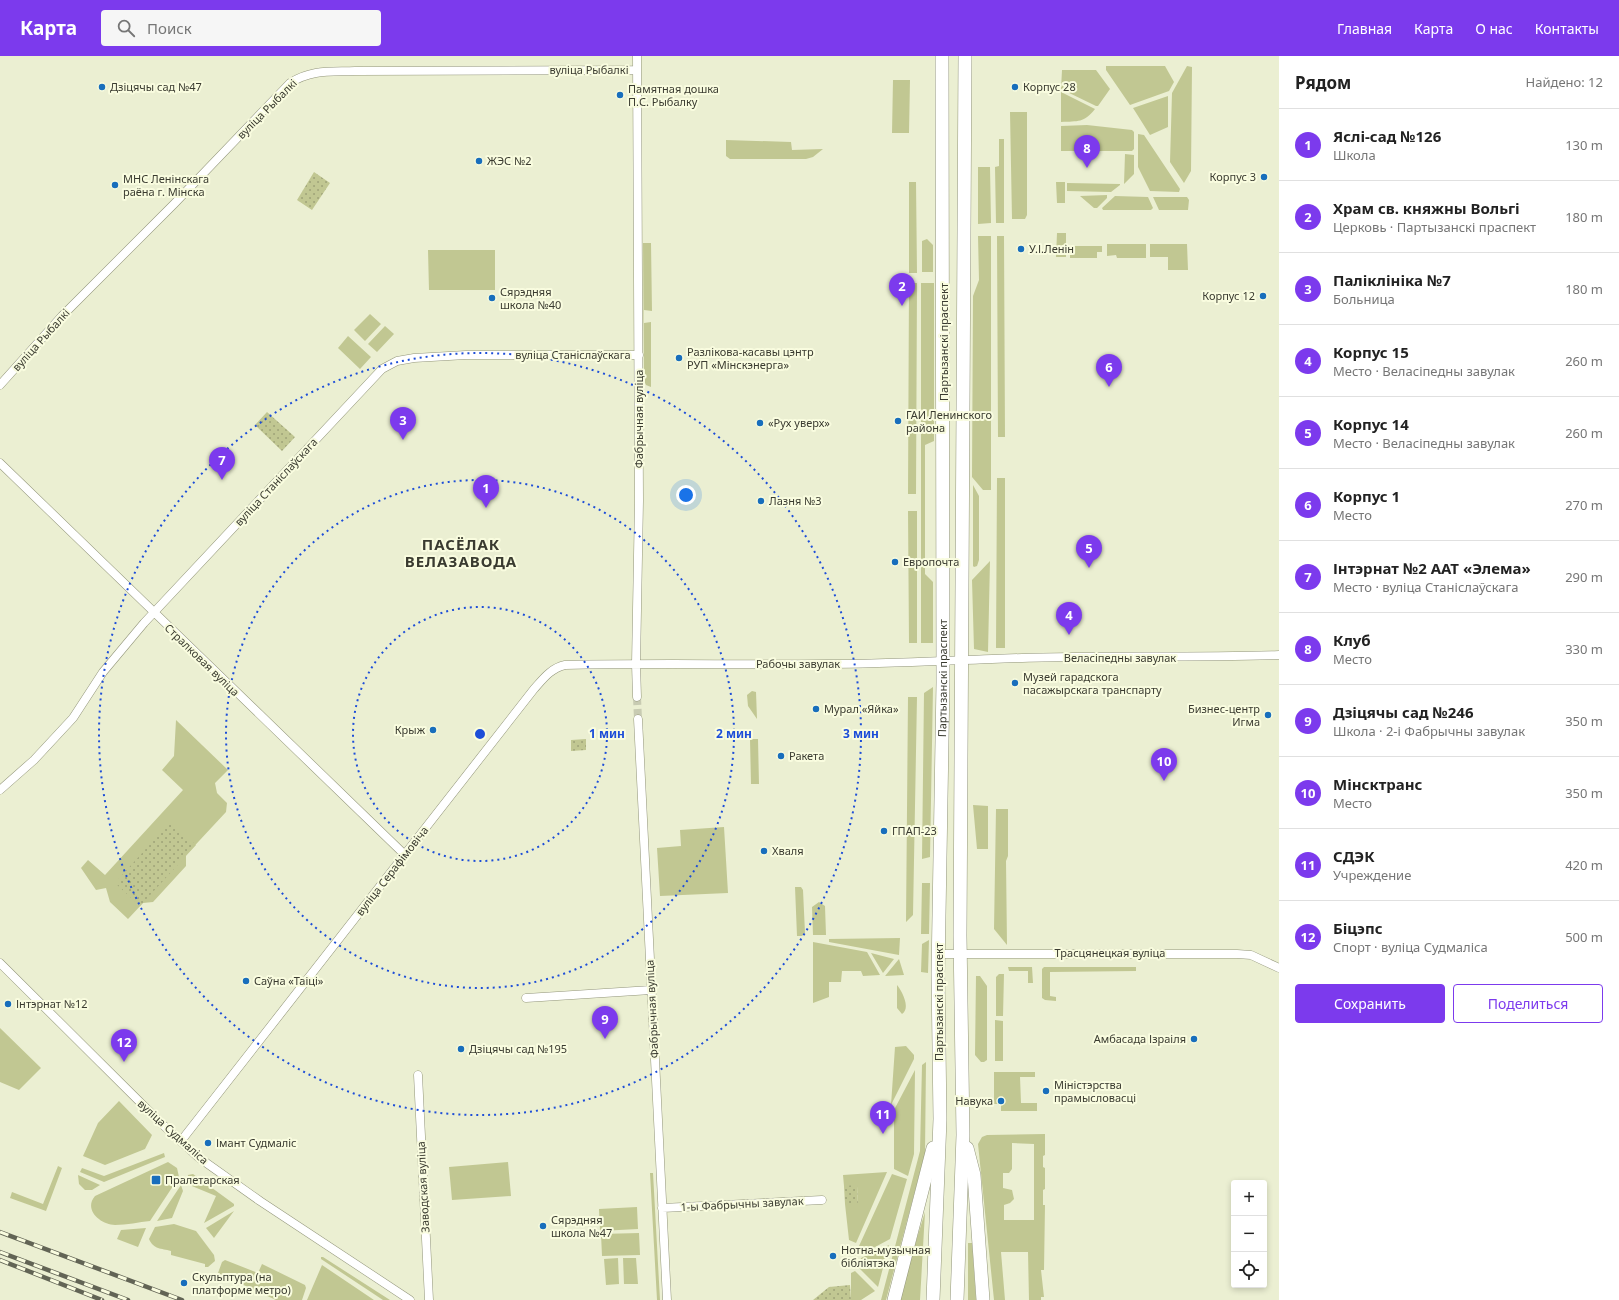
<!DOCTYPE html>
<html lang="ru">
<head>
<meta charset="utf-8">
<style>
	body { margin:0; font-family:"Noto Sans",sans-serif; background:#f6f6f6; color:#222 }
	.controls { position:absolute; right:12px; bottom:12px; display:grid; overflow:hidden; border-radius:4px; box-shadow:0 2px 6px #0003 }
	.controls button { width:36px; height:36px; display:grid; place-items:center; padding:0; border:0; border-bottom:1px solid #e0e0e0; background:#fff; color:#222; font:20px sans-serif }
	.you { position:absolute; left:686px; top:439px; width:14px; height:14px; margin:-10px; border:3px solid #fff; border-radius:50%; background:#1a73e8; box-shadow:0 0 0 6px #1a73e833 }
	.badge { display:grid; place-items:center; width:26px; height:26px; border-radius:50%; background:#7c3aed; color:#fff; font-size:13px; font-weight:700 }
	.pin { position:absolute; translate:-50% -33px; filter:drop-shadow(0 1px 2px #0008) }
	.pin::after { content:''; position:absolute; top:21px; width:14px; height:12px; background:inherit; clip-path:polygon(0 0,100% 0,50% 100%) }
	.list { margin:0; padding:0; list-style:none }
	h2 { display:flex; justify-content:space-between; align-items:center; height:52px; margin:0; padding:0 16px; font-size:17px }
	h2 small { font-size:13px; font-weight:400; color:#767676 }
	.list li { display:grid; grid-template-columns:26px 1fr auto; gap:12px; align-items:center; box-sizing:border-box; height:72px; padding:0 16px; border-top:1px solid #e0e0e0 }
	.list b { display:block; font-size:15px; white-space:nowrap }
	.list p { margin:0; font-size:13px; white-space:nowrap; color:#767676 }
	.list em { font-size:13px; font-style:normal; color:#767676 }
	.actions { display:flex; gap:8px; padding:12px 16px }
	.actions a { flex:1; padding:9px 0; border:1px solid #7c3aed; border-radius:4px; text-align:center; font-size:14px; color:#7c3aed }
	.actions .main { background:#7c3aed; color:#fff }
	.icon { flex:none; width:22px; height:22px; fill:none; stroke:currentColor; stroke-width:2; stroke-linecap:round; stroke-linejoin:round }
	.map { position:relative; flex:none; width:1279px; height:1244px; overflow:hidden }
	header { display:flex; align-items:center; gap:24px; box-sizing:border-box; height:56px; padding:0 20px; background:#7c3aed; color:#fff }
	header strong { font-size:19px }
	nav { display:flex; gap:22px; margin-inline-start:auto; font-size:14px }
	.search { width:280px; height:36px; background:#f6f6f6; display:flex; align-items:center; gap:10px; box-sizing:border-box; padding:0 14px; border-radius:4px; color:#767676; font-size:15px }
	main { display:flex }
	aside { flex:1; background:#fff }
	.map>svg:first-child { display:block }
</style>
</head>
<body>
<header>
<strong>Карта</strong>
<div class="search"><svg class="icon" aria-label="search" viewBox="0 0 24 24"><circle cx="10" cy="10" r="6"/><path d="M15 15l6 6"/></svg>Поиск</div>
<nav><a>Главная</a><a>Карта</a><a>О нас</a><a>Контакты</a></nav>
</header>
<main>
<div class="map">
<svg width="1279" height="1244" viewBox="0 0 1279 1244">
	<defs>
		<pattern id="park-dots" width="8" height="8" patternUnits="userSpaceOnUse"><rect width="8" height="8" fill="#c1c792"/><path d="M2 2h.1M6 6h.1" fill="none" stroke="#9ea378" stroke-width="1.8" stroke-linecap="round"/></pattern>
	</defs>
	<rect width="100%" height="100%" fill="#ebefd2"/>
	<path fill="#c1c792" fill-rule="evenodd" d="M 1106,10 L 1165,10 L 1174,26 L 1169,35 L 1130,49 L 1106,14 Z
		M 1187,10 L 1192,11 L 1191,115 L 1184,127 L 1170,106 L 1172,37 Z
		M 1062,14 L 1096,14 L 1110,33 L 1098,50 L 1096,50 L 1061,33 Z
		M 893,24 L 910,24 L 909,77 L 892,77 Z
		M 1061,36 L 1095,53 C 1084,67 1078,65 1061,66 Z
		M 1168,40 L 1168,71 L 1150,79 L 1133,52 Z
		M 1010,56 L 1027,56 L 1027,159 L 1025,163 L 1012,163 Z
		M 1087,69 L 1132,74 L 1134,76 L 1134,93 L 1132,95 L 1061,95 L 1061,70 Z
		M 1138,78 L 1144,79 L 1180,133 L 1179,136 L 1150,135 L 1138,111 Z
		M 999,83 L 1004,83 L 1004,167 L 996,167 L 995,111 L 999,110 Z
		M 726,84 L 791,86 L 792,94 L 823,93 L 813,101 L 806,103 L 730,103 L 726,100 Z
		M 1125,98 L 1134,99 L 1134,118 L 1124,128 Z
		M 978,111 L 990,111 L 991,167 L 978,168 Z
		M 909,126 L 916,126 L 917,217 L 909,217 Z
		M 1056,126 L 1065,126 L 1065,147 L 1057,147 Z
		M 1067,127 L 1120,128 L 1120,129 L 1111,136 L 1067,135 Z
		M 1107,139 L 1107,142 L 1097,152 L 1094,152 L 1080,140 Z
		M 1115,140 L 1148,141 L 1153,152 L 1151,154 L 1103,154 L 1102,152 Z
		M 1153,141 L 1187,141 L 1189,144 L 1188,154 L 1159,154 Z
		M 1057,177 L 1066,177 L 1066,201 L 1056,201 Z
		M 978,180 L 991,180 L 991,434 L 983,434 L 972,421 L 973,240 L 979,224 Z
		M 997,180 L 1004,180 L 1005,381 L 998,381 Z
		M 927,183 L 933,189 L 933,216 L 922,216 L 922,185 Z
		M 643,187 L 651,187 L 652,255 L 644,254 L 644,267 L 651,266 L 651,331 L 646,329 L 644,325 Z
		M 1107,188 L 1146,188 L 1146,202 L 1117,202 L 1116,199 L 1107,200 Z
		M 1150,188 L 1187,188 L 1188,214 L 1168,214 L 1168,201 L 1150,201 Z
		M 1070,190 L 1102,190 L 1102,196 L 1097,196 L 1097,202 L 1070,202 Z
		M 428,194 L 495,194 L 495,234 L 429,234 Z
		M 909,227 L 917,227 L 916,438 L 908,438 Z
		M 921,227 L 934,227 L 934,385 L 925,389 L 925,518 L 933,526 L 933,587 L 921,587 Z
		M 370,258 L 381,268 L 365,285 L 354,274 Z
		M 385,270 L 394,278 L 377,296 L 368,288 Z
		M 348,280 L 371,301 L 360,313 L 338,292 Z
		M 997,422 L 1005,422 L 1005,592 L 996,592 Z
		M 973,429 L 979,440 L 979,504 L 977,510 L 974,511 L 973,510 Z
		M 908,455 L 917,455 L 917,587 L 909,587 Z
		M 990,505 L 988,596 L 974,593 L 972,524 Z
		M 933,631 L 930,801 L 922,803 L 924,637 Z
		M 752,635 L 756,636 L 757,663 L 748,650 L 747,639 Z
		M 908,641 L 917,641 L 913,859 L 906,866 Z
		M 176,664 L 228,714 L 215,727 L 217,737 L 227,747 L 226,756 L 186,799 L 186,810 L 153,846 L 143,847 L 128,863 L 110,846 L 106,832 L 96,834 L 81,812 L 88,804 L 105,819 L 183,734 L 162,714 L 174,700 Z
		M 750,683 L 758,683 L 759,728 L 751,728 Z
		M 973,749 L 988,750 L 988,793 L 977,793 Z
		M 996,753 L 1008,753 L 1008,800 L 1006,805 L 1007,889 L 994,873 Z
		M 724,771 L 728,837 L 660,840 L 657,792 L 681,790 L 680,774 Z
		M 922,827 L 930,827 L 929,878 L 921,878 Z
		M 795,831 L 801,831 L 803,834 L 805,877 L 802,880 L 797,880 Z
		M 819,846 L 825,850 L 826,879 L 813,879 L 812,851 Z
		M 900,882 L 899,899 L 829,886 L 829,883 Z
		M 929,884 L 928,917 L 921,916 L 922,888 Z
		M 813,886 L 867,896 L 880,919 L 863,920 L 861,915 L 842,915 L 841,926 L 829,926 L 829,941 L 813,947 Z
		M 871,897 L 894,903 L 883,917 Z
		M 899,903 L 904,919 L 885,920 Z
		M 1008,911 L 1032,911 L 1033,927 L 1028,927 L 1028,915 L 1009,915 Z
		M 1044,911 L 1136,911 L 1136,915 L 1050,916 L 1050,940 L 1056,941 L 1056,945 L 1045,944 L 1042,942 L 1042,913 Z
		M 999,918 L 1004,918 L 1003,960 L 996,960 L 996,921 Z
		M 976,920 L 980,920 L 987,930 L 987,1004 L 984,1006 L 981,1006 L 975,999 Z
		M 897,929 C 902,935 911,952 902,958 L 897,952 Z
		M 995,964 L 1003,965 L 1003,1005 L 995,1005 Z
		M 0,972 L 41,1012 L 19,1034 L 0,1026 Z
		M 906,990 L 914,999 L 914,1003 L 891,1049 L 895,991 Z
		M 926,1006 L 925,1097 L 886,1244 L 881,1244 L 920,1095 L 922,1009 Z
		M 915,1014 L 914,1098 L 908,1120 L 894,1113 L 894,1054 Z
		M 994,1016 L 1035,1016 L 1035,1021 L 1020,1021 L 1021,1047 L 1037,1047 L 1037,1055 L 1001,1055 L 1001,1048 L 994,1048 Z
		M 119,1045 L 152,1079 L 145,1093 L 105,1109 L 83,1100 L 98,1067 Z
		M 1045,1078 L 1045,1099 L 1043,1100 L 1043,1111 L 1045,1112 L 1045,1133 L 1043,1134 L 1043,1149 L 1045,1149 L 1044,1214 L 1041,1214 L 1044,1241 L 1041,1241 L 1041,1244 L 1029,1244 L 1028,1196 L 1001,1196 L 1005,1244 L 994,1244 L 978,1088 L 982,1081 L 987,1079 ZM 1012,1087 L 1034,1088 L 1034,1164 L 1004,1164 L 1004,1149 L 1010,1147 L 1014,1143 L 1012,1134 L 1003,1132 L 1003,1117 L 1009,1117 L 1012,1113 Z
		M 164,1097 L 165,1101 L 104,1126 L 80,1116 L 82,1112 L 104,1120 Z
		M 168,1106 L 177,1112 L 179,1121 L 150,1165 C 139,1166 127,1169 115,1169 C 101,1169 83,1154 95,1140 Z
		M 508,1106 L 511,1140 L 452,1144 L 449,1111 Z
		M 58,1110 L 62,1112 L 46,1155 L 10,1142 L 12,1136 L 43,1148 Z
		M 887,1116 L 856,1187 L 849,1184 L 845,1148 L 858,1147 L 857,1130 L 844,1130 L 843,1119 Z
		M 650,1117 L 653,1117 L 660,1244 L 657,1244 Z
		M 193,1118 L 234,1148 L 234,1150 L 204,1167 L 216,1140 L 187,1128 L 188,1119 Z
		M 892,1118 L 907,1123 L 890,1183 L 862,1198 L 859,1190 Z
		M 78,1119 L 100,1129 L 92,1134 L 85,1134 L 79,1128 Z
		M 181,1129 L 183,1135 L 172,1162 L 157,1165 Z
		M 637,1151 L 638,1173 L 600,1175 L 599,1153 Z
		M 234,1155 L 214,1182 L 206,1172 Z
		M 925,1156 L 920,1244 L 898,1244 Z
		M 174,1168 L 196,1175 L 214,1199 L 215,1205 L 208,1211 L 205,1211 L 205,1208 L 171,1199 L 171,1195 C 161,1192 154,1194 149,1183 L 155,1171 Z
		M 146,1172 L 138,1191 L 117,1183 L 121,1174 Z
		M 639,1177 L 640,1199 L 602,1200 L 601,1178 Z
		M 968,1187 L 972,1187 L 976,1244 L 968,1244 Z
		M 889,1189 L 878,1231 L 859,1212 L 861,1202 Z
		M 321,1201 L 323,1201 L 390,1244 L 383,1244 L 321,1203 Z
		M 618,1202 L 619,1228 L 606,1229 L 604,1203 Z
		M 623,1202 L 636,1202 L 638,1228 L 624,1228 Z
		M 225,1204 L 258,1217 L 262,1208 L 305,1229 L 306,1232 L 302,1244 L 276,1244 L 218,1217 L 222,1206 Z
		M 322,1209 L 374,1244 L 307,1244 Z
		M 855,1215 L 875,1235 L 861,1244 L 851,1244 L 851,1217 Z"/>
	<path fill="url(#park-dots)" d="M 314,116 L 330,127 L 312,154 L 297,144 Z
		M 267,356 L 295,381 L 282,395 L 255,369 Z
		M 586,683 L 586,694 L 571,695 L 571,684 Z
		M 170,766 L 196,789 L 140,850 L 115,827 Z
		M 857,1129 L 858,1148 L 845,1148 L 844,1130 Z
		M 850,1229 L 851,1244 L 813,1244 L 829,1231 Z"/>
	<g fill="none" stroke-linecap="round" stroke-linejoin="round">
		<path stroke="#c8cbb2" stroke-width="8" stroke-dasharray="8 4" stroke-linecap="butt" d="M 637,641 L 638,663"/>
		<g stroke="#92957a" stroke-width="9">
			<path id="minor" d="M 0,329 L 62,260 L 174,148 L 290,27 C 312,13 331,16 355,15 L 637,14
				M 0,407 L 405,799
				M 637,641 L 636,608 L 639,445 L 637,0
				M 638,663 L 667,1244
				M 0,734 L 34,704 L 73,662 L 103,616 L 144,567 L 382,313 L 397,305 L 414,302 L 466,299 L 639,299
				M 939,898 L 1237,898 L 1251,899 L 1279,912
				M 0,907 L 162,1068 L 198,1101 L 260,1145 L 410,1244
				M 526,942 L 651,934
				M 418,1019 L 429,1244
				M 181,1085 L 534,633 C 543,623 551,612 565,609 C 652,607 740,609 827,608 C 882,608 937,605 992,603 C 1087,599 1183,602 1279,599
				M 662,1152 L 822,1144"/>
		</g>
		<g stroke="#92957a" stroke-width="14">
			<g id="primary">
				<path d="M 967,1092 L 974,1119 L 983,1244"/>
				<path d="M 894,1244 L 933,1092"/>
				<path id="s1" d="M 933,1244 L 940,1063 L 938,918 L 943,626 L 942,0"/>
				<path d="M 957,1244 L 963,1079 L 960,880 L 965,0"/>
			</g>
		</g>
		<use href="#minor" stroke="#fff" stroke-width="8"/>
		<use href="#primary" stroke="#fff" stroke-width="13"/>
		<g stroke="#626455" stroke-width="4.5">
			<path id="rail" d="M 0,1176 L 182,1244
				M 0,1196 L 128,1244
				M 0,1204 L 102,1244"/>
		</g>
		<use href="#rail" stroke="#f9fcdf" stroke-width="3" stroke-dasharray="9" stroke-linecap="butt"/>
	</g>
	<g fill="none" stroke="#1d4ed8" stroke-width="2" stroke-dasharray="2 4">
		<circle cx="480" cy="678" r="127"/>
		<circle cx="480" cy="678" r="254"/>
		<circle cx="480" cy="678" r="381"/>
	</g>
	<g fill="#186ebc" stroke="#f9fcdf" stroke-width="1.5">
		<circle cx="102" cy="31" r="4"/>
		<circle cx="1015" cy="31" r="4"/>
		<circle cx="620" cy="39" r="4"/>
		<circle cx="479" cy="105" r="4"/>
		<circle cx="1264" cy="121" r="4"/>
		<circle cx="115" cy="129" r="4"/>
		<circle cx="1021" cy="193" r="4"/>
		<circle cx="1263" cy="240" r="4"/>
		<circle cx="492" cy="242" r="4"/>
		<circle cx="679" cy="302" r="4"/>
		<circle cx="898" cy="365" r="4"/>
		<circle cx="760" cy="367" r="4"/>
		<circle cx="761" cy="445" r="4"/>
		<circle cx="895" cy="506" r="4"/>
		<circle cx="1015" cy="627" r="4"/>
		<circle cx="816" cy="653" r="4"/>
		<circle cx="1268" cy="659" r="4"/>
		<circle cx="433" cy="674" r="4"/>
		<circle cx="781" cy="700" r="4"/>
		<circle cx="884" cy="775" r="4"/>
		<circle cx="764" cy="795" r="4"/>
		<circle cx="246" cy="925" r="4"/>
		<circle cx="8" cy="948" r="4"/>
		<circle cx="1194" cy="983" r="4"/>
		<circle cx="461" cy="993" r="4"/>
		<circle cx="1046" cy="1035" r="4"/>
		<circle cx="1001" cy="1045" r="4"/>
		<circle cx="208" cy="1087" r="4"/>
		<rect x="151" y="1119" width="10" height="10" rx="2"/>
		<circle cx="543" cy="1170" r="4"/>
		<circle cx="833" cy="1200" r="4"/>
		<circle cx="184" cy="1227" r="4"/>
	</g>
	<g text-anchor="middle" stroke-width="4" stroke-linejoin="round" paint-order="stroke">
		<g font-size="11" fill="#3a3b30" stroke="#f9fcdf">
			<text x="589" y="18">вуліца Рыбалкі</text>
			<text transform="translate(267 53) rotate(-45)" y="4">вуліца Рыбалкі</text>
			<text transform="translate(41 284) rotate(-48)" y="4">вуліца Рыбалкі</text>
			<text transform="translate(944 286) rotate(-90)" y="4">Партызанскі праспект</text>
			<text x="573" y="303">вуліца Станіслаўскага</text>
			<text transform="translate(639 363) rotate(-90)" y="4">Фабрычная вуліца</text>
			<text transform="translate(276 426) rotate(-47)" y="4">вуліца Станіслаўскага</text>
			<text x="1120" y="606">Веласіпедны завулак</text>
			<text transform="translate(202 604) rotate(44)" y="4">Стралковая вуліца</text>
			<text x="798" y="612">Рабочы завулак</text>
			<text dy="4" stroke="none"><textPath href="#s1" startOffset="622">Партызанскі праспект</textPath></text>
			<text transform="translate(392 815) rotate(-52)" y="4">вуліца Серафімовіча</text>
			<text x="1110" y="901">Трасцянецкая вуліца</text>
			<text transform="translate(939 946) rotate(-90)" y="4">Партызанскі праспект</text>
			<text transform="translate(652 953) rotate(-93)" y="4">Фабрычная вуліца</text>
			<text transform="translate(173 1076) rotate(42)" y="4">вуліца Судмаліса</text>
			<text transform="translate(423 1131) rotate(-93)" y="4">Заводская вуліца</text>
			<text transform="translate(742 1148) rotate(-3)" y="4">1-ы Фабрычны завулак</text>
		</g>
		<g font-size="11" fill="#3a3b30" stroke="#f9fcdf" text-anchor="start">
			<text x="110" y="35">Дзіцячы сад №47</text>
			<text x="1023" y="35">Корпус 28</text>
			<text x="628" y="37">Памятная дошка<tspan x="628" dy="13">П.С. Рыбалку</tspan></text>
			<text x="487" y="109">ЖЭС №2</text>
			<text x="1256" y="125" text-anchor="end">Корпус 3</text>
			<text x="123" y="127">МНС Ленінскага<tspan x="123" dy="13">раёна г. Мінска</tspan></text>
			<text x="1029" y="197">У.І.Ленін</text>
			<text x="500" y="240">Сярэдняя<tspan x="500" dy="13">школа №40</tspan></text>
			<text x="1255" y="244" text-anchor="end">Корпус 12</text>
			<text x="687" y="300">Разлікова-касавы цэнтр<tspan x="687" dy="13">РУП «Мінскэнерга»</tspan></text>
			<text x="906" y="363">ГАИ Ленинского<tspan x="906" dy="13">района</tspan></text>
			<text x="768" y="371">«Рух уверх»</text>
			<text x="769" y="449">Лазня №3</text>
			<text x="903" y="510">Европочта</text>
			<text x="1023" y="625">Музей гарадскога<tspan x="1023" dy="13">пасажырскага транспарту</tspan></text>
			<text x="824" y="657">Мурал «Яйка»</text>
			<text x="1260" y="657" text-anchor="end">Бизнес-центр<tspan x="1260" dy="13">Игма</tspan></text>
			<text x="425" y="678" text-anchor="end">Крыж</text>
			<text x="789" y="704">Ракета</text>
			<text x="892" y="779">ГПАП-23</text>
			<text x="772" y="799">Хваля</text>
			<text x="254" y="929">Саўна «Таіці»</text>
			<text x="16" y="952">Інтэрнат №12</text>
			<text x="1186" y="987" text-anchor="end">Амбасада Ізраіля</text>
			<text x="469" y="997">Дзіцячы сад №195</text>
			<text x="1054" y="1033">Міністэрства<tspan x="1054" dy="13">прамысловасці</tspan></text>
			<text x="993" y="1049" text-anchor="end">Навука</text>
			<text x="216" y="1091">Імант Судмаліс</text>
			<text x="165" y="1128">Пралетарская</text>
			<text x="551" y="1168">Сярэдняя<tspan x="551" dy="13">школа №47</tspan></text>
			<text x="841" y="1198">Нотна-музычная<tspan x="841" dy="13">бібліятэка</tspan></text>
			<text x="192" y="1225">Скульптура (на<tspan x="192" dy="13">платформе метро)</tspan></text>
		</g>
		<g font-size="15" font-weight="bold" letter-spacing="1" fill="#3a3b30" stroke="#f9fcdf">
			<text x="461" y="494">ПАСЁЛАК<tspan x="461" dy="17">ВЕЛАЗАВОДА</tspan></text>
		</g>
	</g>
	<circle cx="480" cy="678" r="6" fill="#1d4ed8" stroke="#f9fcdf" stroke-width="2"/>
	<g font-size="12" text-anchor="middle" font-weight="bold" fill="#1d4ed8" stroke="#f9fcdf" stroke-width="4" stroke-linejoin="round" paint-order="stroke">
		<text x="607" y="682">1 мин</text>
		<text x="734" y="682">2 мин</text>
		<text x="861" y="682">3 мин</text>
	</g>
</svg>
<div class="controls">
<button>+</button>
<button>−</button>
<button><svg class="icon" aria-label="locate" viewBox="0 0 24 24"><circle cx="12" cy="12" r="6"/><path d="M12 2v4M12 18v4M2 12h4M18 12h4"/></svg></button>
</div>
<div class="you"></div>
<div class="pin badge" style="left:486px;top:452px">1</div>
<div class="pin badge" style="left:902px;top:250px">2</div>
<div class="pin badge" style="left:403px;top:384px">3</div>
<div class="pin badge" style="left:1069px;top:579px">4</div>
<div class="pin badge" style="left:1089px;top:512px">5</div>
<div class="pin badge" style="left:1109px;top:331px">6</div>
<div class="pin badge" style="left:222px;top:424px">7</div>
<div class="pin badge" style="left:1087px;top:112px">8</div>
<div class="pin badge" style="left:605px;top:983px">9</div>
<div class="pin badge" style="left:1164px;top:725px">10</div>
<div class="pin badge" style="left:883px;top:1078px">11</div>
<div class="pin badge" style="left:124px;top:1006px">12</div>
</div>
<aside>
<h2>Рядом<small>Найдено: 12</small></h2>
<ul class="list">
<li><span class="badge">1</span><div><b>Яслі-сад №126</b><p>Школа</p></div><em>130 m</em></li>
<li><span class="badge">2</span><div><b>Храм св. княжны Вольгі</b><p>Церковь · Партызанскі праспект</p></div><em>180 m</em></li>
<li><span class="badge">3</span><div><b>Паліклініка №7</b><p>Больница</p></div><em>180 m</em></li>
<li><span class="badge">4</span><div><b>Корпус 15</b><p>Место · Веласіпедны завулак</p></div><em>260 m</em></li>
<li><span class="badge">5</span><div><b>Корпус 14</b><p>Место · Веласіпедны завулак</p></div><em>260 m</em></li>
<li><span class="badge">6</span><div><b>Корпус 1</b><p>Место</p></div><em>270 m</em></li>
<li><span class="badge">7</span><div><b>Інтэрнат №2 ААТ «Элема»</b><p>Место · вуліца Станіслаўскага</p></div><em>290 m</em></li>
<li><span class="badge">8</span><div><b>Клуб</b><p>Место</p></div><em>330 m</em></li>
<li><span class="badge">9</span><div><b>Дзіцячы сад №246</b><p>Школа · 2-і Фабрычны завулак</p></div><em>350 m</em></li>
<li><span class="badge">10</span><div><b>Мінсктранс</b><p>Место</p></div><em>350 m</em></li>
<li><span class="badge">11</span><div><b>СДЭК</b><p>Учреждение</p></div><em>420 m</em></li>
<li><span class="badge">12</span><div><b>Біцэпс</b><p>Спорт · вуліца Судмаліса</p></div><em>500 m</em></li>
</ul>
<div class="actions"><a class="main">Сохранить</a><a>Поделиться</a></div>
</aside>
</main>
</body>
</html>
